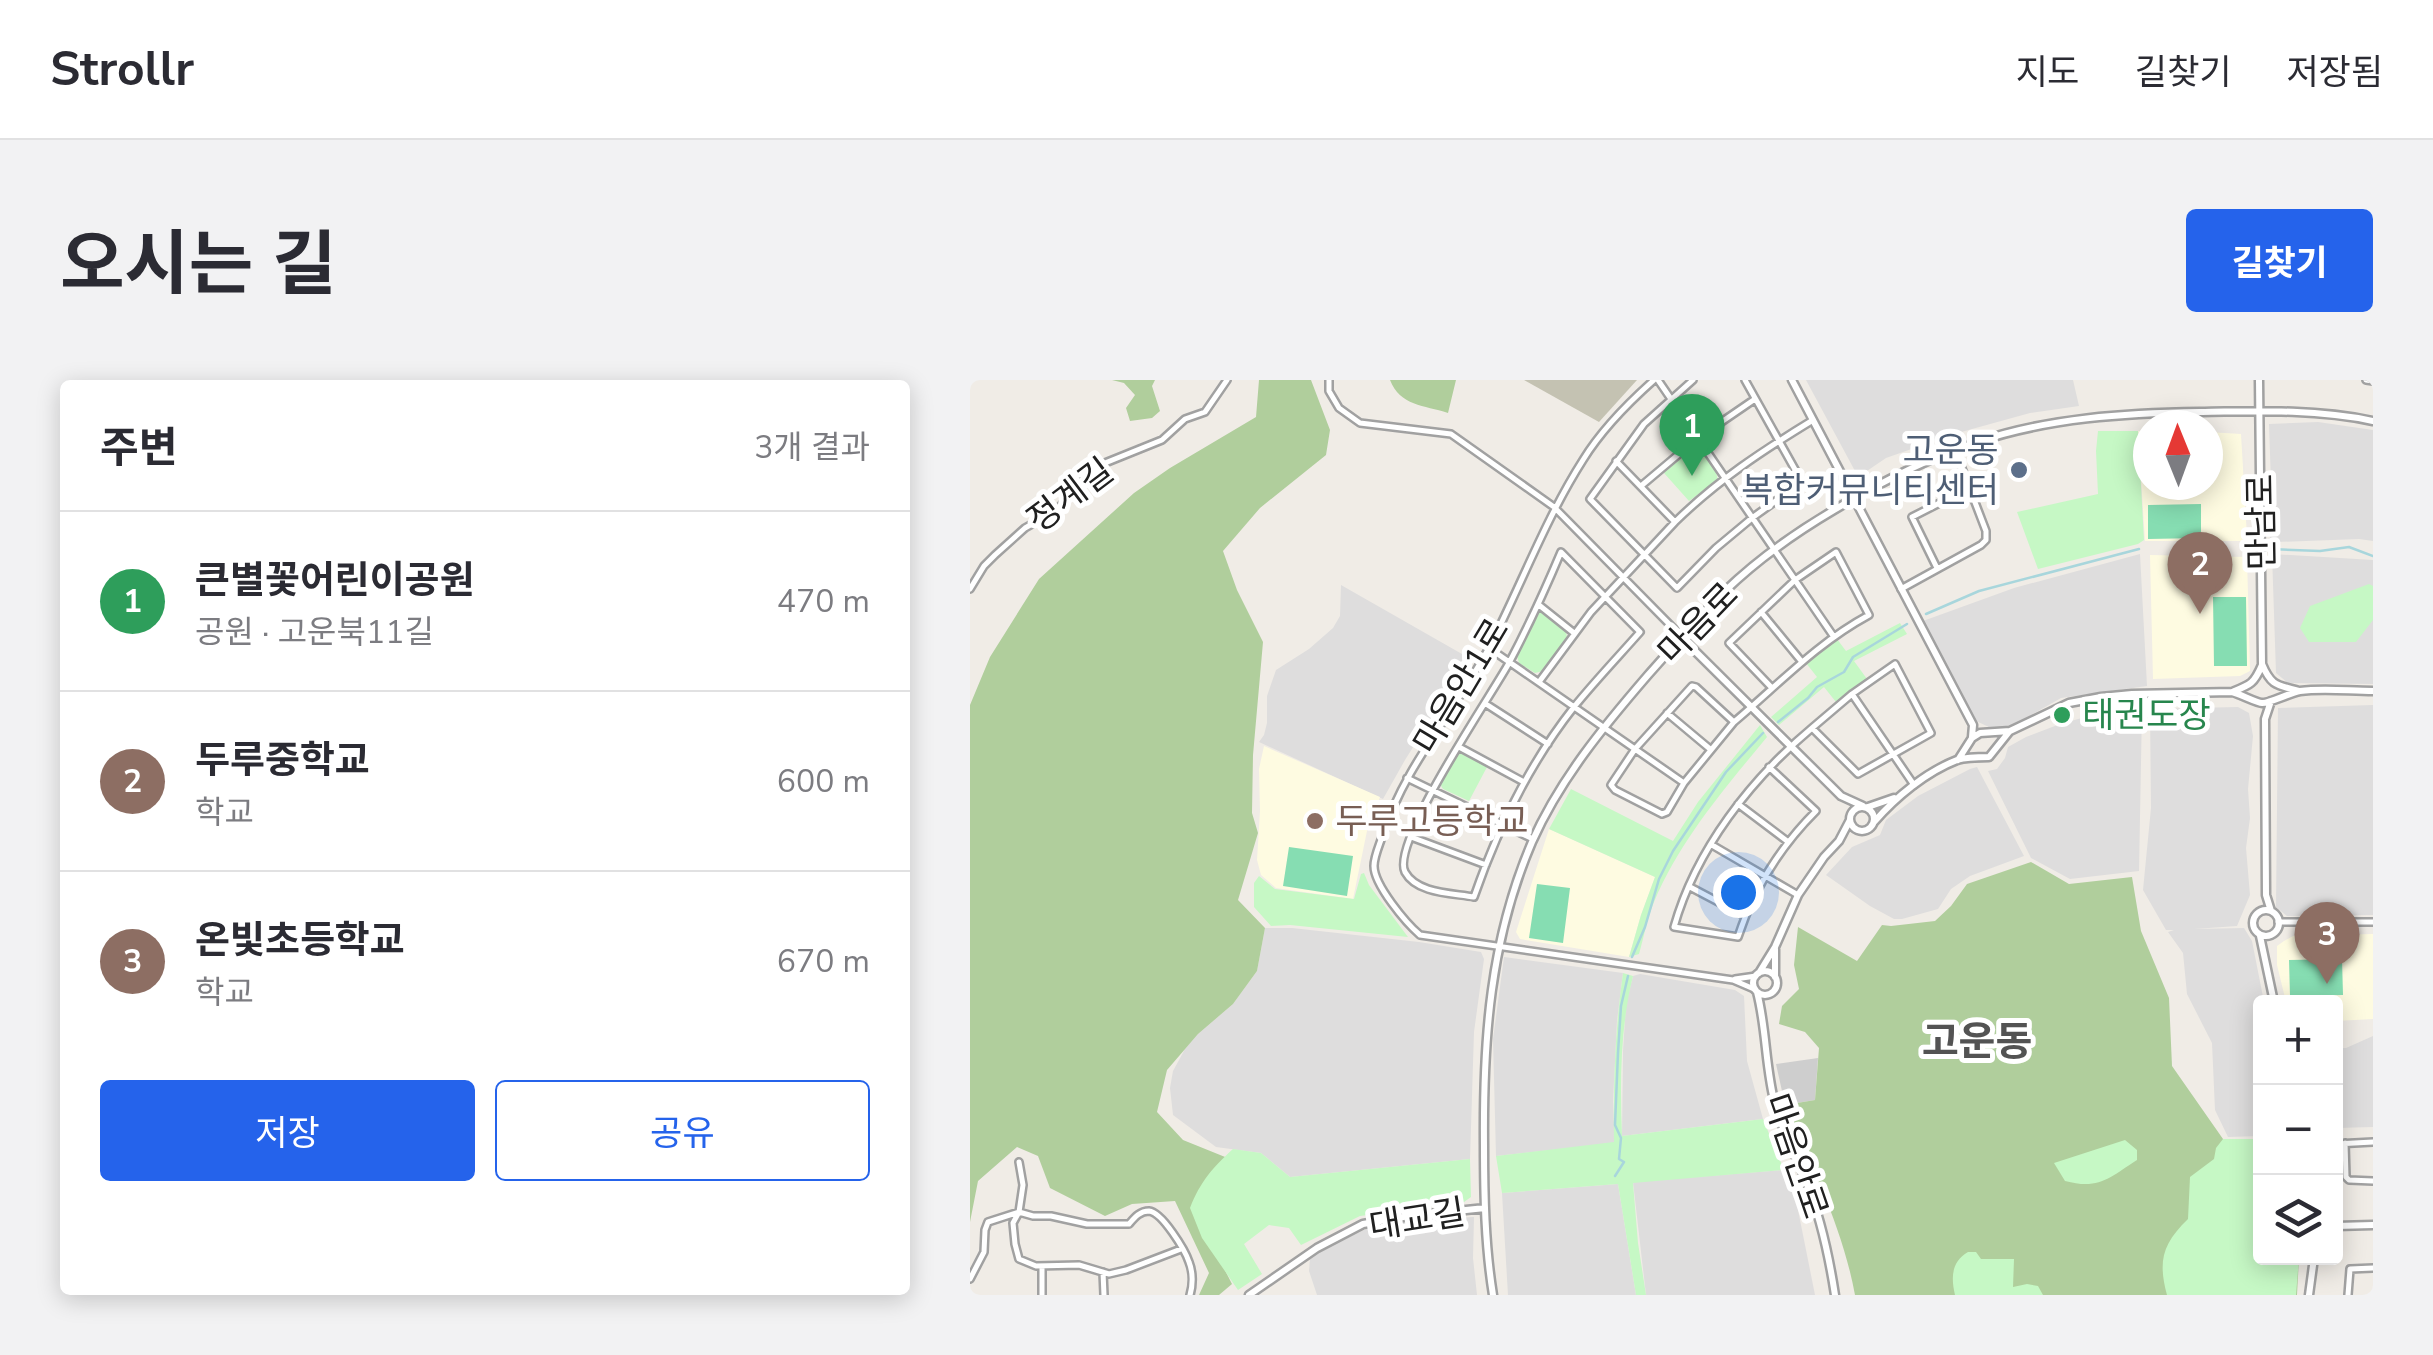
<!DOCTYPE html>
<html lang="ko">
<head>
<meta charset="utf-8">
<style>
	body { margin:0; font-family:"Nunito Sans","Noto Sans KR",sans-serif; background:#f2f2f3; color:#2b2b33 }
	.controls { position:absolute; right:30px; bottom:30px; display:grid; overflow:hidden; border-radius:10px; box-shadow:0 5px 25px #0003 }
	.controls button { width:90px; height:90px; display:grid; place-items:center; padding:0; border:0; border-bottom:2px solid #e1e1e2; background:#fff; color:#2b2b33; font:50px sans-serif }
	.compass { position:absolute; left:1163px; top:30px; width:90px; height:90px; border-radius:50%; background:#fff; box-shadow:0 5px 25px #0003; rotate:359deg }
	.you { position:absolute; left:768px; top:512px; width:35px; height:35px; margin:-25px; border:8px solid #fff; border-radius:50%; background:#1a73e8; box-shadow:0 0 0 15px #1a73e833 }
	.badge { display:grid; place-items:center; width:65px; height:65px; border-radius:50%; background:#2563eb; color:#fff; font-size:32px; font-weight:700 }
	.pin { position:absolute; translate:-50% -82px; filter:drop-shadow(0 2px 5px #0008) }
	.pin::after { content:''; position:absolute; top:52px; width:35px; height:30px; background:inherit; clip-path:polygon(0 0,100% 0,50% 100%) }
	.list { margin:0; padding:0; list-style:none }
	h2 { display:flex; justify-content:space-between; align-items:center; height:130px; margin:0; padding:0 40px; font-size:42px }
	h2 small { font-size:32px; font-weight:400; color:#7c7c81 }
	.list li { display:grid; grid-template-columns:65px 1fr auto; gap:30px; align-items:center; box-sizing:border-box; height:180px; padding:0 40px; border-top:2px solid #e1e1e2 }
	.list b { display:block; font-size:38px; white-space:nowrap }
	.list p { margin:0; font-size:32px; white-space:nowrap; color:#7c7c81 }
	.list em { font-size:32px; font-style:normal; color:#7c7c81 }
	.actions { display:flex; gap:20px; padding:30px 40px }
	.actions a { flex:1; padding:22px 0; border:2px solid #2563eb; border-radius:10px; text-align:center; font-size:35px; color:#2563eb }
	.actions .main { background:#2563eb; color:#fff }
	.icon { flex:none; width:55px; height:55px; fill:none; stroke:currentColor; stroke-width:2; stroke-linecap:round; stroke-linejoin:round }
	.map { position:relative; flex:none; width:1403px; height:915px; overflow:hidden; border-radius:10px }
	header { display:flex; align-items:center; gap:60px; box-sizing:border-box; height:140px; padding:0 50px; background:#fff; border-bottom:2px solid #e1e1e2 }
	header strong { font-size:48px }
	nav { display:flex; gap:55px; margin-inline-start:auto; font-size:35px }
	.intro { display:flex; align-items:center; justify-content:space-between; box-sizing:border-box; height:240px; padding:0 60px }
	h1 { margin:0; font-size:70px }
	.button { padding:25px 45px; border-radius:10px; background:#2563eb; color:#fff; font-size:35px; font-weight:700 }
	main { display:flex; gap:60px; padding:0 60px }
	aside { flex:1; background:#fff; border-radius:10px; box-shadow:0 5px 25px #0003 }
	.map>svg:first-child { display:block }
</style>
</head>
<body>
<header>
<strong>Strollr</strong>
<nav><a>지도</a><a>길찾기</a><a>저장됨</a></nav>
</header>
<div class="intro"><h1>오시는 길</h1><a class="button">길찾기</a></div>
<main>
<aside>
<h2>주변<small>3개 결과</small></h2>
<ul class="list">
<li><span class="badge" style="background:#2e9e5b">1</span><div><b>큰별꽃어린이공원</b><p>공원 · 고운북11길</p></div><em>470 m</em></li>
<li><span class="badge" style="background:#8d6e63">2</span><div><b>두루중학교</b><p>학교</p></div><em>600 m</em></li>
<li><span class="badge" style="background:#8d6e63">3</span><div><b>온빛초등학교</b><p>학교</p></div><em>670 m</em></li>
</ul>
<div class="actions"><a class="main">저장</a><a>공유</a></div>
</aside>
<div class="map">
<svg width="1403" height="915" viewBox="0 0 1403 915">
	<rect width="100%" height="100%" fill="#f0ece6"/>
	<path fill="#dedddd" d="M 836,0 L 1103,0 L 1109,26 L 1060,33 L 984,54 L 916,78 L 891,95 L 885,91 Z
		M 1348,42 L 1403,50 L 1403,161 L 1389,159 L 1307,162 L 1300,158 L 1299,144 L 1302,133 L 1299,44 Z
		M 1170,174 L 1177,306 L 1091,318 L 1038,348 L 1021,348 L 1006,341 L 953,241 L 1044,208 Z
		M 1302,174 L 1403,180 L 1403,304 L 1318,303 L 1306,293 Z
		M 371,205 L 499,278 L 435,380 L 413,419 L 289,362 L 294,355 L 297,343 L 297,316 L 306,290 L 339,269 L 363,248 L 370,236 Z
		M 1403,325 L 1403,535 L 1317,536 L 1306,527 L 1308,328 Z
		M 1268,327 L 1279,333 L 1283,356 L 1278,409 L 1280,438 L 1276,468 L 1280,515 L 1267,546 L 1224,549 L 1274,548 L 1282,561 L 1294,622 L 1290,622 L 1290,756 L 1258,757 L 1245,730 L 1242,663 L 1217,614 L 1213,573 L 1198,552 L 1204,550 L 1196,550 L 1173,510 L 1181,428 L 1180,329 Z
		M 1172,329 L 1169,491 L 1100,499 L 1061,478 L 1018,391 L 1027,389 L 1035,378 L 1038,367 L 1056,357 L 1090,344 L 1130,333 Z
		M 1007,387 L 1054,476 L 1000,496 L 981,509 L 968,529 L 932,539 L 924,539 L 900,526 L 856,495 L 882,467 L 910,455 L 916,440 L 948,416 L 1000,389 Z
		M 295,548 L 322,548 L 449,562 L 511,572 L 514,579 L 504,652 L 500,779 L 320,797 L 291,773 L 246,767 L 203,735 L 200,708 L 203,691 L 215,669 L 228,654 L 263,624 L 287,591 Z
		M 534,577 L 653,593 L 647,641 L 643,722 L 645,763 L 526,776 L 523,659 Z
		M 670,594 L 765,610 L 774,616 L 777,681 L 793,739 L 652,756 L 653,671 L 656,624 L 663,596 Z
		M 1403,656 L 1403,747 L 1366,748 L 1366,668 L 1376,668 Z
		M 814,790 L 827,825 L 845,915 L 676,915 L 663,802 Z
		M 648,804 L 666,915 L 538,915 L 532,813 Z
		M 504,837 L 503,878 L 507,915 L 347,915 L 339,891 L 340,878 L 351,871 L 396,849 L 441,840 Z"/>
	<path fill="#fefbe1" d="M 1168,51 L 1178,51 L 1178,105 L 1238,105 L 1238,52 L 1271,54 L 1277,157 L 1274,161 L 1175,161 Z
		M 1180,175 L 1277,177 L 1280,291 L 1270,296 L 1183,299 Z
		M 294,366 L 410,417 L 397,451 L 383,519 L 306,508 L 291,495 L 287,480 L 290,431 L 289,389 Z
		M 579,449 L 685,497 L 671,535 L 659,577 L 550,559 L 546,552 Z
		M 1403,554 L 1403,639 L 1366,641 L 1366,622 L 1316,622 L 1307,585 L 1307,566 L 1314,561 L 1323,556 Z"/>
	<path fill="#cecece" d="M 848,678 L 845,720 L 815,725 L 806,684 Z"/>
	<path fill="#c4c2b2" d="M 554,0 L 667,0 L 629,42 Z"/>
	<path fill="#b0ce9c" d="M 142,0 L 185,0 L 182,6 L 190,31 L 182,38 L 160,41 L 156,28 L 165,15 L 154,3 Z
		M 289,0 L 341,0 L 360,50 L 356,75 L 290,128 L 253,171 L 267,210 L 293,262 L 283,375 L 282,433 L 288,453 L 268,520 L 295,548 L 287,591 L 263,624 L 228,654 L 197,690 L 187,732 L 213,760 L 265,781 L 231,843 L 262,904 L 249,915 L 229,915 L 239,893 L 205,821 L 162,824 L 135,836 L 80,808 L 68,776 L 47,767 L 8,801 L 0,842 L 0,325 L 20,277 L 69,199 L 164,113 L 200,88 L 286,37 Z
		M 420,0 L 486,0 L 478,33 C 454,25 430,26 420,0 Z
		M 1061,482 L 1099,504 L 1162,497 L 1171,551 L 1199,618 L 1202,686 L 1253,759 L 1290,759 L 1290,878 L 1329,878 L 1327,915 L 885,915 C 873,849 842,786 815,725 L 845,720 L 849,668 L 835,652 L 809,644 L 812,626 L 829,609 L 824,585 L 828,547 L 887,581 L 912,545 L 921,546 L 965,541 L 981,526 L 997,504 Z"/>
	<path fill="#c6f8c5" d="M 1128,51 L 1168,51 L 1174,160 L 1168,164 L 1068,189 L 1047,132 L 1128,114 L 1126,71 Z
		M 730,67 L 746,92 L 748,100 L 719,121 L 694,93 L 723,68 Z
		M 1399,204 L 1403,206 L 1403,240 L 1386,262 L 1339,262 L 1330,248 L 1340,226 Z
		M 573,232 L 596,251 L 597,258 L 573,291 L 565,293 L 549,283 L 547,276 L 569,233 Z
		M 930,243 L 937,254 L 884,281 L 897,299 L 866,322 L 854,307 L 809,345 L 801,337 L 847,297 L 836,283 L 867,259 L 876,271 Z
		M 790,345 L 797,357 C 755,408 710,460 684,522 C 677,538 674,557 669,574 L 659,577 L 671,535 L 685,497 L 579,449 L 601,409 L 703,461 L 728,422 Z
		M 493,373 L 517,387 L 499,421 L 473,409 L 470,404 L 487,375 Z
		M 394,493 L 399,505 L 438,557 L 320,545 L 301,546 L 284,527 L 284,503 L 289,496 L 305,509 L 384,519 L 391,494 Z
		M 653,593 L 663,596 C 650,648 650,703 652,756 L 793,739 L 814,790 L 663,803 L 668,863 L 676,915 L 666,915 L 648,804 L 532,813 L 526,776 L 644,762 C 643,705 645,649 653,593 Z
		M 1253,759 L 1290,759 L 1290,878 L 1329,878 L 1326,915 L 1197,915 C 1188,882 1192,864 1218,839 L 1220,797 L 1244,779 L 1246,768 Z
		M 1155,760 L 1167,770 L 1167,780 C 1139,798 1129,810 1095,801 L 1084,783 Z
		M 263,769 L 291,773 L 320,797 L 500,779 L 501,817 L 494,822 L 390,836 L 331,865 L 319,848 L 299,845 L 274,864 L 292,894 L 268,910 L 232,858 L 220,828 C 230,802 243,787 263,769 Z
		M 998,872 L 1006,872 L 1011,879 L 1044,879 L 1043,907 L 1057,904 L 1068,906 L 1073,915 L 985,915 C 981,898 981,882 998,872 Z"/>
	<path fill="#86ddb2" d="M 1231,124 L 1231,158 L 1178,159 L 1178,125 Z
		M 1243,217 L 1276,217 L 1277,286 L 1244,286 Z
		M 319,467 L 383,476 L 377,516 L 313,506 Z
		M 567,504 L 600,508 L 593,563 L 559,558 Z
		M 1372,579 L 1373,615 L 1320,616 L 1319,580 Z"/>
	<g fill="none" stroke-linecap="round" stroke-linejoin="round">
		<path stroke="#a8d6dc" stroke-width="2.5" d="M 1300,169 L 1350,171 L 1379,167 L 1403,176
			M 956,234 L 1009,211 L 1169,169
			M 808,342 L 838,318 L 847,307 L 874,292 L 883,277 L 937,244
			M 662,577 L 675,547 L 689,499 L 703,471 L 756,392 L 793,353
			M 645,796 L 654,782 L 649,779 L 651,758 L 645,745 L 648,673 L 651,626 L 658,596"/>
		<g stroke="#a1a1a1" stroke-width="10">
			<path id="minor" d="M 359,0 L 359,11 L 369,28 L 390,43 L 481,54 L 584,127 L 712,257
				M 684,0 C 657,24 632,49 613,80 C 576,138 552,203 521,264 C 486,331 435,384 412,457 C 409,466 404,477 404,486 C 404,505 436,543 450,555 L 763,600 L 784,609
				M 688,0 L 864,257
				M 723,0 L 674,44 L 620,119 L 707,208 L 746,168 L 782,138 L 832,102 L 775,0
				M 1396,0 L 1403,1
				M 646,81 L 705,142 C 748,100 792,71 843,40
				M 671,106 L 728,58 L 785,19
				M 591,172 L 670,252 C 648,277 625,301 604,327 C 559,384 528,448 504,517 C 483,513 447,514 435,492 C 420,463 521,316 539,283 C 558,247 575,210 591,172 Z
				M 967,188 L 942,137 L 999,108
				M 0,209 L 14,186 L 25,175 L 55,148 L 87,130 L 117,95 L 130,85 L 192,60 L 215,39 L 235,32 L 257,0
				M 931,209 L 1011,165 L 1016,160 L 1016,151 L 985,70
				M 569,225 L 604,253
				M 791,232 L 832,282
				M 519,268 L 714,403
				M 925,284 L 961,353 L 888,394 L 842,348 L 882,314 Z
				M 569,302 L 621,232 L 705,142
				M 722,306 L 726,307 L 764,342 L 714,403 L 697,432 L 692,434 L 645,410 L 641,405 L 665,369 Z
				M 882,314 L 944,405
				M 516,324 L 578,364
				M 697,333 L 740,369
				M 764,342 C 808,305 847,263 899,235 L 866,172 L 825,200 L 759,263 L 802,308
				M 489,367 L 554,402
				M 799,387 L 846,431 C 810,467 784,508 768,557 L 704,547 C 726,469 781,399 842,348
				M 437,398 L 563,459
				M 768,424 L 817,461
				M 441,457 L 516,485
				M 742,465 L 828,515
				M 720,507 L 775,536
				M 1308,542 L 1403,542
				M 765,599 L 786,596
				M 1375,763 L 1376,797 L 1379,800 L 1403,801
				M 1366,764 L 1403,762
				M 49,782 L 53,805 L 49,832 L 43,843 L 45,864 L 49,879 L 66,886 L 109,885 L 139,894 L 156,890 L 211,869
				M 72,886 L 72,915
				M 133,892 L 134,915
				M 0,899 L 14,872 L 15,850 L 18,842 L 49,832 L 63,836 L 81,836 L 117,844 L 159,844 C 165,837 170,831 179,831 C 192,832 215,870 219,882 C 223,892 223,905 220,915
				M 1378,915 L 1380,889 L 1403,888"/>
		</g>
		<g stroke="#a1a1a1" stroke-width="11">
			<path id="tertiary" d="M 822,0 L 1003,345 L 1002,357
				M 1289,0 L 1292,284 C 1301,306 1307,305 1329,311
				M 712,258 L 871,416 L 893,426
				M 1262,312 C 1280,305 1284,304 1292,285
				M 988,380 L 1002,358 L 1010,353 L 1040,351 L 1099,323 L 1131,317 L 1162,314 L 1262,312 C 1270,314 1287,323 1292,323 C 1297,324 1320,313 1330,311 C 1354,308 1379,311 1403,311
				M880 439a12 12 0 1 1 24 0a12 12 0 1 1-24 0Z
				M 898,427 L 924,418
				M 904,442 C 926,417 956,392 987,380 C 997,377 1009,377 1019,377 L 1039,352
				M1283 543a13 13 0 1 1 26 0a13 13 0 1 1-26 0Z
				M 1301,531 L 1296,515 L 1295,339 L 1301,321
				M 1290,556 L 1304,622
				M783 603a12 12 0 1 1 24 0a12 12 0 1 1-24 0Z
				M 789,593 L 805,567 L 828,515 L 854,477 L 869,461 L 880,440
				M 805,597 L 805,569
				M 787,612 C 797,650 795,690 806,728 C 813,753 827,777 836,801 C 851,838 859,876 865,915
				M 1366,846 L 1403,845
				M 279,915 L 347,868 L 393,844 L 439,836 L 515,828
				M 523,915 C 515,865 514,815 514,765 C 513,659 520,560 562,462 C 590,399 634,346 678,295 C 703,267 728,238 755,211 C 787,180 825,153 864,130 C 909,103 956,79 1007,62 C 1078,38 1155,33 1230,32 C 1288,31 1346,29 1403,41
				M 1339,915 L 1344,878"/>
		</g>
		<use href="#minor" stroke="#fff" stroke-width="5"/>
		<use href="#tertiary" stroke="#fff" stroke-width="6"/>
	</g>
	<circle fill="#5c6f8a" stroke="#fff" stroke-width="4" cx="1049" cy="90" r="10"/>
	<circle fill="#2e9e5b" stroke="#fff" stroke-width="4" cx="1092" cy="335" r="10"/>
	<circle fill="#8d6e63" stroke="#fff" stroke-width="4" cx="345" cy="441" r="10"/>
	<g text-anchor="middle" stroke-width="10" stroke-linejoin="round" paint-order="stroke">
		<g font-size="35" fill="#4e5e75" stroke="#fff" text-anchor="end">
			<text x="1029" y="82">고운동<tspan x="1029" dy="40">복합커뮤니티센터</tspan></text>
		</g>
		<g font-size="35" fill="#202020" stroke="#fff">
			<text transform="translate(100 115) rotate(-37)" y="12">정계길</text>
			<text transform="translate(1291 142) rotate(-91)" y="12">만남로</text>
			<text transform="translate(728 243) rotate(-46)" y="12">마음로</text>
			<text transform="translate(491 306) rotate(-59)" y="12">마음안1로</text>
			<text transform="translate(826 776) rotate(71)" y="12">마음안로</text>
			<text transform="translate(447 839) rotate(-9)" y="12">대교길</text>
		</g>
		<g font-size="35" fill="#27864d" stroke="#fff" text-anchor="start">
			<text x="1112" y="347">태권도장</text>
		</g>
		<g font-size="35" fill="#785e54" stroke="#fff" text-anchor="start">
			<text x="365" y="453">두루고등학교</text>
		</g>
		<g font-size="40" font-weight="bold" fill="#535353" stroke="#fff">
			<text x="1007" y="675">고운동</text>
		</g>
	</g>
</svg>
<div class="controls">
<button>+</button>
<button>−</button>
<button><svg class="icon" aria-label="layers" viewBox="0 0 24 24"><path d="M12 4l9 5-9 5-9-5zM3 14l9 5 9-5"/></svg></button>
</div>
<svg class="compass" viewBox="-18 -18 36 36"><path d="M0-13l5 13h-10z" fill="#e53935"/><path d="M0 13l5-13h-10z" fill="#7c7c81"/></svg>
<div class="you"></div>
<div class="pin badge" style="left:722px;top:96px;background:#2e9e5b">1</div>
<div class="pin badge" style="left:1230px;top:234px;background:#8d6e63">2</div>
<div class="pin badge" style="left:1357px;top:604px;background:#8d6e63">3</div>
</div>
</main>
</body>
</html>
